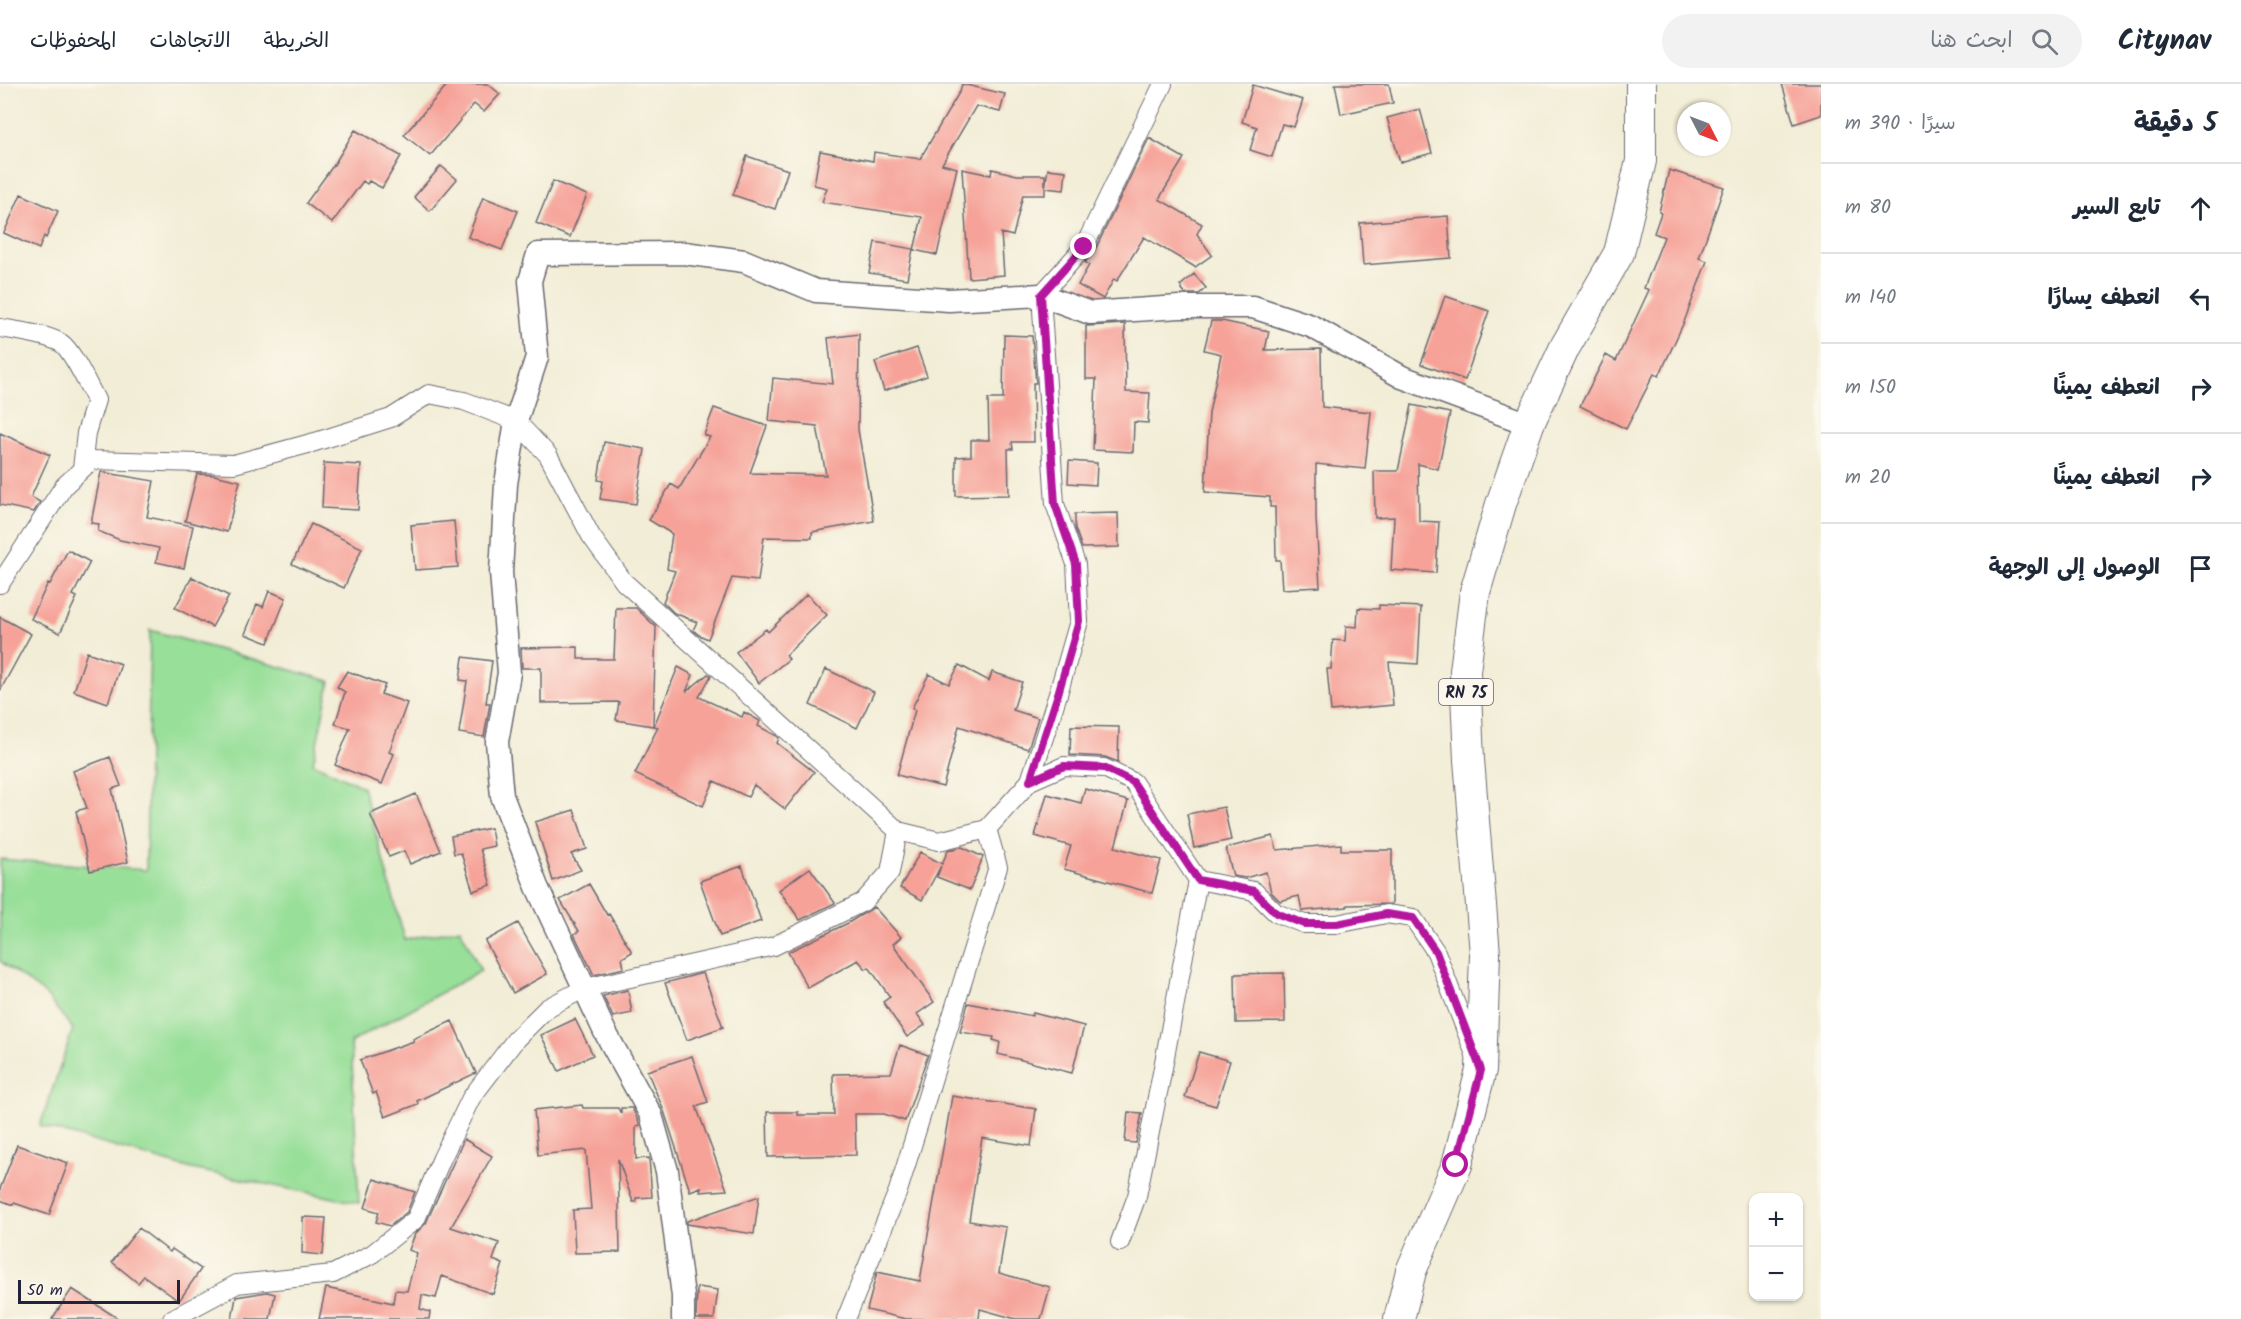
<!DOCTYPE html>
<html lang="ar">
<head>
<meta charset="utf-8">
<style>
	body { margin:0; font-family:Kalam,"Playpen Sans Arabic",sans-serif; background:#f2f2f3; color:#1f2937; direction:rtl }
	.controls { position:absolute; right:18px; bottom:18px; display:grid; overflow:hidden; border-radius:12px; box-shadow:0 2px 4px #0004 }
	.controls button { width:54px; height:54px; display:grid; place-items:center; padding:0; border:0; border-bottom:2px solid #e0e1e3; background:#fff; color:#1f2937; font:30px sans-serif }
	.compass { position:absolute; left:1677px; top:18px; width:54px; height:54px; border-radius:50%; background:#fff; box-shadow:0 2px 4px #0004; rotate:132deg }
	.scale { position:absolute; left:18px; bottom:15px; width:162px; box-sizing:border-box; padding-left:6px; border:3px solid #22223b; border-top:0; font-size:16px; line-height:21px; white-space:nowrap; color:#22223b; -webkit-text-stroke:4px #fbf7ec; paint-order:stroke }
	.stop { position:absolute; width:18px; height:18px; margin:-14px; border:4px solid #b5179e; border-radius:50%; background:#fff }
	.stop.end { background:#b5179e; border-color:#fff; box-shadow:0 2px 6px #0008 }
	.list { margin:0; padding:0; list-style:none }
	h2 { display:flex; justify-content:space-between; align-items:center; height:78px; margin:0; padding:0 24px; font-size:26px }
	h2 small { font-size:20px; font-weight:400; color:#747a83 }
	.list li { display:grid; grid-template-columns:39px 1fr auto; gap:18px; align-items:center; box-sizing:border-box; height:90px; padding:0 24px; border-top:2px solid #e0e1e3 }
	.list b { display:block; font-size:22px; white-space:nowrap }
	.list em { font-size:20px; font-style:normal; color:#747a83 }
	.icon { flex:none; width:33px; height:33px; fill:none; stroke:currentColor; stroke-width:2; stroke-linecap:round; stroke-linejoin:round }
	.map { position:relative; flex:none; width:1821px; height:1235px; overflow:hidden; direction:ltr }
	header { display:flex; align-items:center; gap:36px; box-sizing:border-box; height:84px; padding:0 30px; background:#fff; border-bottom:2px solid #e0e1e3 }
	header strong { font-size:28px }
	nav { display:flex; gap:33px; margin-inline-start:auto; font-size:21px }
	.search { width:420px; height:54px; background:#f2f2f3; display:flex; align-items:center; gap:15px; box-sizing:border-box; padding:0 21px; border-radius:33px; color:#747a83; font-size:22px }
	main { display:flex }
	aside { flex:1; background:#fff }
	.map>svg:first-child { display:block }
</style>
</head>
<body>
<header>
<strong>Citynav</strong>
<div class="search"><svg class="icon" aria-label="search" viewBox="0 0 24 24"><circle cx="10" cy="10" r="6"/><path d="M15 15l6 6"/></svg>ابحث هنا</div>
<nav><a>الخريطة</a><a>الاتجاهات</a><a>المحفوظات</a></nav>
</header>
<main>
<aside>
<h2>5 دقيقة<small>سيرًا · 390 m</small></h2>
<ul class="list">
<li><svg class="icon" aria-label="ahead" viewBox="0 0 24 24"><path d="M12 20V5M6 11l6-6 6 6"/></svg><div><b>تابع السير</b></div><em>80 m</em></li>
<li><svg class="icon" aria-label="left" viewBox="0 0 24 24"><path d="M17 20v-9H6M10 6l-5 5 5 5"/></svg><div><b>انعطف يسارًا</b></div><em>140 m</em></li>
<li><svg class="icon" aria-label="right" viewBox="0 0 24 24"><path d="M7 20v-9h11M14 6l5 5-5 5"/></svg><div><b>انعطف يمينًا</b></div><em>150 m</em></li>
<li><svg class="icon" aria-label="right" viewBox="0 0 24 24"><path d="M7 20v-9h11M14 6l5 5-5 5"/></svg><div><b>انعطف يمينًا</b></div><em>20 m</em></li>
<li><svg class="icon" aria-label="arrive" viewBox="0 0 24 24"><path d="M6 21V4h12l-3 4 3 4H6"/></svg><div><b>الوصول إلى الوجهة</b></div></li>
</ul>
</aside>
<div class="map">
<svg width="1821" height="1235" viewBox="0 0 1821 1235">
	<rect width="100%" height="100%" fill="#fbf7ec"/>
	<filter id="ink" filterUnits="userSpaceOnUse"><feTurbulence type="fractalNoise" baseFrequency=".0167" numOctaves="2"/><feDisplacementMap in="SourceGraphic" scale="12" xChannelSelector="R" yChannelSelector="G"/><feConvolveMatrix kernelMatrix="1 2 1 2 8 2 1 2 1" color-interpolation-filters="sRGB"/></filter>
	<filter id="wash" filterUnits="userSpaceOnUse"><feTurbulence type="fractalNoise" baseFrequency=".008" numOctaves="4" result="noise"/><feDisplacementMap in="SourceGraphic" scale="24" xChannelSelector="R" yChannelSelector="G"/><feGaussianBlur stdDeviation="1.35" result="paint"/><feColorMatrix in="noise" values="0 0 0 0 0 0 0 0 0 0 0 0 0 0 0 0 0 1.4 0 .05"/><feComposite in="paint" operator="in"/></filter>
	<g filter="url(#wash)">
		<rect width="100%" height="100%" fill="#f2edd6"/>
		<path fill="#98df99" stroke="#5d806a" stroke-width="1.5" d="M 150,546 L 330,597 L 313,679 L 363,703 L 405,856 L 460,844 L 481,887 L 351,958 L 359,1119 L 192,1085 L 40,1042 L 73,945 L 45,910 L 0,877 L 0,775 L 146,786 Z"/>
		<g id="blocks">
			<path fill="#f6a298" d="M 448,0 L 488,0 L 500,10 L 484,28 L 474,20 L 430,72 L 404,51 Z
				M 962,0 L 1005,10 L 1000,28 L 976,22 L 942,80 L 957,84 L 937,171 L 914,166 L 922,133 L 822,118 L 827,104 L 814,101 L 820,67 L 873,77 L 874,68 L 920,75 L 960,7 Z
				M 1335,0 L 1389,0 L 1393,19 L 1341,30 Z
				M 1782,0 L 1821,0 L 1821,31 L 1794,40 Z
				M 1253,1 L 1303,16 L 1294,43 L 1282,40 L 1272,73 L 1250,66 L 1257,43 L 1242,38 Z
				M 1420,25 L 1432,69 L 1400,78 L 1387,34 Z
				M 355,46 L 401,72 L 382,104 L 369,97 L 367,100 L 363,97 L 332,139 L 306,119 L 335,79 Z
				M 1149,54 L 1184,74 L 1159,115 L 1202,140 L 1197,150 L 1212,171 L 1195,183 L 1144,153 L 1117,197 L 1114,195 L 1103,215 L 1078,201 L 1089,181 L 1085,178 L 1094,168 Z
				M 747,72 L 788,86 L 775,125 L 733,111 Z
				M 441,82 L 457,95 L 430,127 L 414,113 Z
				M 962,85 L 991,91 L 992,85 L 1017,91 L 1045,91 L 1045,111 L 1023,111 L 1013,152 L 1001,149 L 1004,191 L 969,194 Z
				M 1048,85 L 1066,87 L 1064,106 L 1045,104 Z
				M 1669,86 L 1724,103 L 1699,174 L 1707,177 L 1684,238 L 1659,292 L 1654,290 L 1626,345 L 1580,322 L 1606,271 L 1616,277 L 1649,206 L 1644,204 L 1664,153 L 1654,149 L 1661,129 L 1659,128 Z
				M 553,97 L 587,111 L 570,153 L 536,139 Z
				M 21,110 L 58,127 L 46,154 L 44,152 L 39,165 L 4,149 Z
				M 483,113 L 518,127 L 502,166 L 468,153 Z
				M 1448,132 L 1451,174 L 1363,181 L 1360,139 Z
				M 875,158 L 913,165 L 907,195 L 869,189 Z
				M 1194,190 L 1206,204 L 1199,210 L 1185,210 L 1180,202 Z
				M 1445,212 L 1489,227 L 1465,296 L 1421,280 Z
				M 1211,237 L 1222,237 L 1269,247 L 1265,266 L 1321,265 L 1322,323 L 1371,328 L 1365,385 L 1316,380 L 1316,435 L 1320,503 L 1282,505 L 1280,476 L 1276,476 L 1275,423 L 1270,423 L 1270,413 L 1205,408 L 1209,329 L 1221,270 L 1204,266 Z
				M 1125,240 L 1126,308 L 1150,309 L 1148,339 L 1134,338 L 1133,368 L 1093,366 L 1096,295 L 1086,295 L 1086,242 Z
				M 859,250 L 858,346 L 874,437 L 812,448 L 812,454 L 764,453 L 758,497 L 732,494 L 708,555 L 699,551 L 693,546 L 697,538 L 674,529 L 663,518 L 675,487 L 667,485 L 672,450 L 649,436 L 671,400 L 679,405 L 710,353 L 704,351 L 714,324 L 767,342 L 750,389 L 826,391 L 817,342 L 769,337 L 773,294 L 833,300 L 828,254 Z
				M 1004,251 L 1032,252 L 1036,299 L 1033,299 L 1034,358 L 1012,358 L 1013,365 L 1008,365 L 1009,411 L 956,412 L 956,373 L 971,372 L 971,356 L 989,356 L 988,315 L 1003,315 Z
				M 917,264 L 927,292 L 884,307 L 875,278 Z
				M 1412,321 L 1450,329 L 1438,385 L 1418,380 L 1419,437 L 1439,438 L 1436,489 L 1391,486 L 1394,433 L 1375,434 L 1374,387 L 1398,387 Z
				M 0,349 L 50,371 L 31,413 L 40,418 L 34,428 L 0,421 Z
				M 604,358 L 645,365 L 636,420 L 600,415 L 603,397 L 598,396 Z
				M 1069,377 L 1097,379 L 1096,401 L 1068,399 Z
				M 324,379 L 361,381 L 358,426 L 322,424 Z
				M 101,388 L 154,397 L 147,433 L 193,442 L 184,484 L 156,478 L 159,464 L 120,456 L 98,447 L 99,440 L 91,439 Z
				M 197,390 L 214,391 L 240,397 L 227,448 L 185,437 Z
				M 1118,429 L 1119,463 L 1082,464 L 1075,444 L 1075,430 Z
				M 454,437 L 458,483 L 415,486 L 411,441 Z
				M 311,440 L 362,464 L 344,504 L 292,480 Z
				M 68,466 L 90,478 L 73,511 L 77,513 L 60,549 L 31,535 L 48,499 L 50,500 Z
				M 192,493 L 229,512 L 212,543 L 175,524 Z
				M 269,507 L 286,514 L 268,559 L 245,550 L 257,520 L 263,523 Z
				M 807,510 L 827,531 L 786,571 L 789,575 L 759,599 L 736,568 L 766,545 L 768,548 Z
				M 1379,521 L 1421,523 L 1418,580 L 1389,578 L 1393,621 L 1331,627 L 1327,585 L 1331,585 L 1333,556 L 1345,557 L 1346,542 L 1357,543 L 1358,524 L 1379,525 Z
				M 616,524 L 636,524 L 656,543 L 653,642 L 616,636 L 619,618 L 541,619 L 541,584 L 522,584 L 521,564 L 578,563 L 578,575 L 614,575 Z
				M 0,533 L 31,550 L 0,607 Z
				M 87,568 L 121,580 L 108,619 L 74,607 Z
				M 463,573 L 492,577 L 486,619 L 490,619 L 484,653 L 459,649 L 467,597 L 460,596 Z
				M 959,581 L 989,597 L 992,588 L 1022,598 L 1013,626 L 1038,634 L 1028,665 L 959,642 L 943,703 L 897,691 L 915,626 L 912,624 L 929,590 L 949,600 Z
				M 678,583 L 693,591 L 686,608 L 708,590 L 711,592 L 699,613 L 742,633 L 744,628 L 760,637 L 758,642 L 777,652 L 779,654 L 777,659 L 814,688 L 785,725 L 754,701 L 748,713 L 714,697 L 703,722 L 635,690 L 658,643 L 654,642 Z
				M 826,585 L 874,608 L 857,644 L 810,621 Z
				M 347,587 L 385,601 L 381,610 L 407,619 L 389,668 L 394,670 L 382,700 L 335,681 L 350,644 L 335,640 L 345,608 L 337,603 Z
				M 1071,642 L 1119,643 L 1118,678 L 1105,673 L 1070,671 Z
				M 110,673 L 121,702 L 112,705 L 128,778 L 90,787 L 76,727 L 87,724 L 73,687 Z
				M 1085,705 L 1128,717 L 1115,763 L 1161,776 L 1152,809 L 1064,785 L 1071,762 L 1035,752 L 1047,710 L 1081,719 Z
				M 416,710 L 441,767 L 410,780 L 404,767 L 389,773 L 370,730 Z
				M 1224,723 L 1231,756 L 1194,764 L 1187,730 Z
				M 574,726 L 587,765 L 571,770 L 581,786 L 553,797 L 535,738 Z
				M 491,744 L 494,762 L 480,765 L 491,801 L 473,807 L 461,769 L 454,770 L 451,752 Z
				M 1273,752 L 1277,766 L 1341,760 L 1341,766 L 1392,766 L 1392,820 L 1347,821 L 1347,823 L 1302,827 L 1299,812 L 1280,817 L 1271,808 L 1266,788 L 1245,794 L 1233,792 L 1226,764 Z
				M 962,763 L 983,773 L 970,806 L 937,793 L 941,782 L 922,816 L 900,804 L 920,768 L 942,780 L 948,766 Z
				M 742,782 L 761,837 L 720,852 L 700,797 Z
				M 810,784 L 835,819 L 800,836 L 779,806 Z
				M 589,800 L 607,831 L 609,830 L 632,868 L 622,874 L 624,884 L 594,891 L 574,850 L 579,847 L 560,816 Z
				M 874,823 L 901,853 L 893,860 L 934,918 L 917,930 L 925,941 L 907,953 L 883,918 L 890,913 L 869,883 L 866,885 L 858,876 L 808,904 L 788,868 L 848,839 Z
				M 518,839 L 547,890 L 513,909 L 485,857 Z
				M 703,889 L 723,943 L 687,956 L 665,899 Z
				M 1284,889 L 1285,938 L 1236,939 L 1235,890 Z
				M 628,906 L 632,929 L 613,933 L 603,912 Z
				M 968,919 L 1032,932 L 1033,929 L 1084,942 L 1072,989 L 998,970 L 1000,958 L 993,956 L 994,953 L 960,948 Z
				M 575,935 L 593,971 L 559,987 L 541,951 Z
				M 452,937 L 476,989 L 417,1017 L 418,1020 L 385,1033 L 376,1008 L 373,1010 L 360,976 L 414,957 L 413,955 Z
				M 900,961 L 928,971 L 905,1037 L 884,1030 L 855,1030 L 856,1071 L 768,1073 L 767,1028 L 798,1028 L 798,1031 L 834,1031 L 833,990 L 891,989 Z
				M 1199,968 L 1230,977 L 1216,1022 L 1185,1013 Z
				M 692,972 L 708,1018 L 696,1022 L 727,1106 L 700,1108 L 701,1103 L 690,1107 L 664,1027 L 647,987 Z
				M 952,1012 L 1036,1025 L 1031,1062 L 982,1054 L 969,1137 L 1006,1143 L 999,1189 L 1050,1203 L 1041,1235 L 1016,1235 L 980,1225 L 979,1235 L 906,1235 L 867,1226 L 877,1188 L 920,1197 Z
				M 582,1021 L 583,1024 L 618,1024 L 621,1030 L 621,1024 L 632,1024 L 640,1041 L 636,1043 L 636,1075 L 649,1074 L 652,1113 L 636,1114 L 636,1118 L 633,1118 L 618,1075 L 620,1168 L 575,1169 L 573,1126 L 591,1125 L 586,1066 L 538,1071 L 534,1026 Z
				M 1128,1028 L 1142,1029 L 1136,1059 L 1125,1058 Z
				M 464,1055 L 492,1072 L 451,1143 L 499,1159 L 493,1176 L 503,1180 L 493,1210 L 442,1192 L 436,1214 L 422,1211 L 420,1225 L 430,1228 L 429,1235 L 319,1235 L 326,1204 L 393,1219 L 395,1206 L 407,1207 L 417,1169 L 409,1166 L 415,1150 L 426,1139 Z
				M 17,1061 L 68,1079 L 49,1131 L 14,1119 L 13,1121 L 0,1116 L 0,1105 Z
				M 374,1095 L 415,1108 L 407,1128 L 390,1142 L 376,1138 L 379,1128 L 365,1124 Z
				M 759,1112 L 754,1150 L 687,1140 L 687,1137 Z
				M 303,1133 L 326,1134 L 323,1171 L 302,1169 Z
				M 139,1144 L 170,1168 L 172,1165 L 201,1185 L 179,1217 L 144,1192 L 138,1199 L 112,1178 Z
				M 697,1203 L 718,1206 L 714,1235 L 696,1235 Z
				M 72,1205 L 119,1235 L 52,1235 Z
				M 267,1208 L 275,1210 L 270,1235 L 232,1235 L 236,1213 Z"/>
		</g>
	</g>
	<g filter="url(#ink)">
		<use href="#blocks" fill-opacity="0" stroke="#6b6971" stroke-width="1.5"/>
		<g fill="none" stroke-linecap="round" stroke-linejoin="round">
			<g stroke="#6b6971" stroke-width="20">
				<path id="minor" d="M 0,244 C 18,247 45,250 61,259 C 72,266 89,303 96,316 L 86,349 L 82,385
					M 0,500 L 64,402 L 92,376 L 234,380 L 315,358 L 391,334 L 429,310 L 464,317 L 516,337 L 548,371 L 591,452 L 624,498 L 898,747 L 939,757 L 987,745 L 1030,697 L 1064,682 L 1104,684 L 1133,698 L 1198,796 L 1254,807 L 1276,829 L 1304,840 L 1337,840 L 1386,830 L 1413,834 L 1436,868 L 1476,973
					M 1030,697 L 1058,610 L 1079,537 L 1076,480 L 1055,420 L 1041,211 L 1084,163 L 1163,0
					M 1120,1158 L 1137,1112 L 1162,989 L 1198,796
					M 172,1235 L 237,1200 L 333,1190 L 372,1170 L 416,1135 L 442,1074 L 471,1014 L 516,955 L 547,924 L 585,904 L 774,862 L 863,818 L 890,788 L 898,747
					M 846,1235 L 898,1107 L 998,783 L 987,745"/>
			</g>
			<g stroke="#6b6971" stroke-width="25">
				<path id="tertiary" d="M 683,1235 L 683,1212 L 667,1087 L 651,1031 L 605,948 L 537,803 L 502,712 L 497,658 L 509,589 L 501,488 L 506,400 L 516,337 L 537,273 L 530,197 L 538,170 L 684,169 L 744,177 L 816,207 L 949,216 L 1041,211 L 1090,229 L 1179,223 L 1253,223 L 1311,242 L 1402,293 L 1529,340"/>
			</g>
			<g stroke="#6b6971" stroke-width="32">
				<path id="primary" d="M 1399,1235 L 1411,1187 L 1457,1081 L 1481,986 L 1485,870 L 1469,676 L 1465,587 L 1475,508 L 1501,420 L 1529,340 L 1565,263 L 1619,169 L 1641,77 L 1641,0"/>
			</g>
			<use href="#minor" stroke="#fff" stroke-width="18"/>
			<use href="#tertiary" stroke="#fff" stroke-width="22"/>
			<use href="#primary" stroke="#fff" stroke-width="30"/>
		</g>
	</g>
	<g fill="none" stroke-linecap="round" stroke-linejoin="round" filter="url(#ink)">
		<path stroke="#b5179e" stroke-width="8" d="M 1084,163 L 1041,211 L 1055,420 L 1076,480 L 1079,537 L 1058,610 L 1030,697 L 1064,682 L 1104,684 L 1133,698 L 1198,796 L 1254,807 L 1276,829 L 1304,840 L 1337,840 L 1386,830 L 1413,834 L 1436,868 L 1481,986 L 1456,1081"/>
	</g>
	<g text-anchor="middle" stroke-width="6" stroke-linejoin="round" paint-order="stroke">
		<rect fill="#fbf7ec" stroke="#636270" stroke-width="1.5" x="1439" y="595" width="54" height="26" rx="4.5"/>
		<g font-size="16" font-weight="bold" fill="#22223b">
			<text x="1466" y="614">RN 75</text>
		</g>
	</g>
</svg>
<div class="controls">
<button>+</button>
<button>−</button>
</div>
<svg class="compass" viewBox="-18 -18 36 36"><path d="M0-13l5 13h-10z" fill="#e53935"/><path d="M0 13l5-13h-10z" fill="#747a83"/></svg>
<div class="scale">50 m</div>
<div class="stop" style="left:1456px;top:1081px"></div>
<div class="stop end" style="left:1084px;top:163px"></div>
</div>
</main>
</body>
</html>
